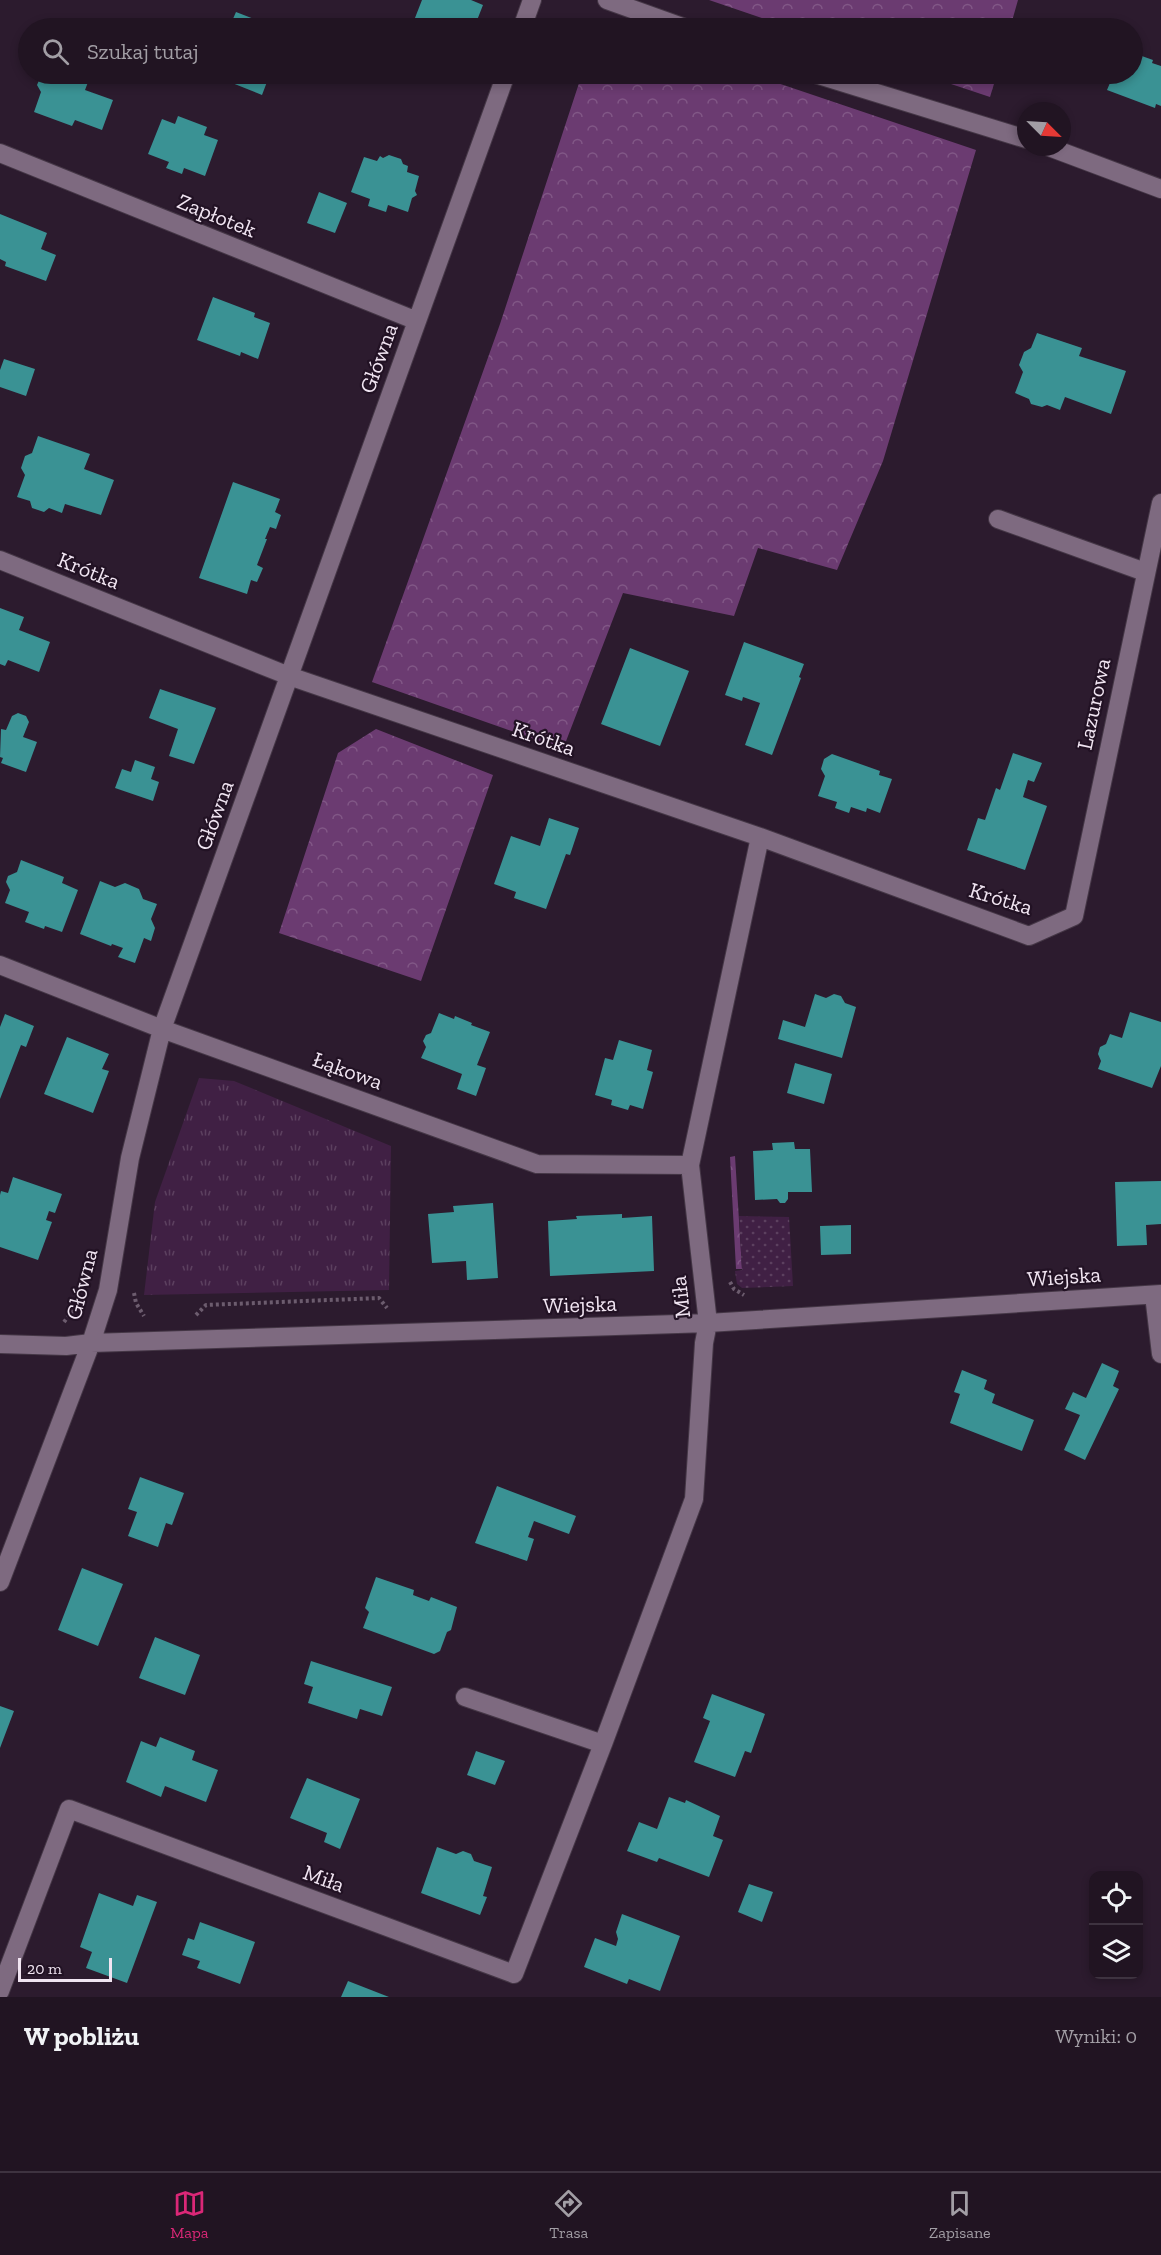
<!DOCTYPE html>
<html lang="pl">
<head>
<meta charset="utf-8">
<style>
	body { margin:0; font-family:"Zilla Slab",serif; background:#2d212f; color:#f1f3f6 }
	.controls { position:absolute; right:18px; bottom:18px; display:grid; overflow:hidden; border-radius:12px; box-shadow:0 3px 9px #0003 }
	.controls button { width:54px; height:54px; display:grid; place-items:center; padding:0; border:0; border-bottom:2px solid #3e3340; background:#211422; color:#f1f3f6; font:30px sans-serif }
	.compass { position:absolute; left:1017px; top:102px; width:54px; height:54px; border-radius:50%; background:#211422; box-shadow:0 3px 9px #0003; rotate:114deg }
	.scale { position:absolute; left:18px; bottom:15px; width:94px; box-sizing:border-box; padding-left:6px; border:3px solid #f1e5f2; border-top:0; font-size:16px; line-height:21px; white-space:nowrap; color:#f1e5f2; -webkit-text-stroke:4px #221224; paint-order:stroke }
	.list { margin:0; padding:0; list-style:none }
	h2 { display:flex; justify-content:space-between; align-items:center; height:78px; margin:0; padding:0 24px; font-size:26px }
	h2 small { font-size:20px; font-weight:400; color:#a29ea5 }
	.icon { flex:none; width:33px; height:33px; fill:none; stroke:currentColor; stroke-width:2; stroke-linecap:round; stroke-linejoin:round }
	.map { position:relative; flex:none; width:1161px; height:1997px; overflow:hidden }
	.search { position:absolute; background:#211422; box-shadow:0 3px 9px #0003; left:18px; right:18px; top:18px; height:66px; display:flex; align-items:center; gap:15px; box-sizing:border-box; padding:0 21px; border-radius:33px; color:#a29ea5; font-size:22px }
	.sheet { height:174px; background:#211422 }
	nav { display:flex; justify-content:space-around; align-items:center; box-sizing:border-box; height:84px; border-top:2px solid #3e3340; background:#211422; font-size:16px; color:#a29ea5 }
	nav a { display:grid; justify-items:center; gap:3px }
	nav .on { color:#db2777 }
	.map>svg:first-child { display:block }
</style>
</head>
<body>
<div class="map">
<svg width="1161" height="1997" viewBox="0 0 1161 1997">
	<defs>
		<pattern id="grass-tufts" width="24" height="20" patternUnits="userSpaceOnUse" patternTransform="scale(1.5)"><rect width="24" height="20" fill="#402044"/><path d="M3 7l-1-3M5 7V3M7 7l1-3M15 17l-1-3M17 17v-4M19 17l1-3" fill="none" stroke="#5c405f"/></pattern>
		<pattern id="forest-crowns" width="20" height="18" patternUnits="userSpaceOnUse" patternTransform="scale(1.5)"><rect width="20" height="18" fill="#6b3b71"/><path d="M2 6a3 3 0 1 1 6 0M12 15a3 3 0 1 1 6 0" fill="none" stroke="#815786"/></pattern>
		<pattern id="garden-dots" width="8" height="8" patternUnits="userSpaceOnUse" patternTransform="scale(1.5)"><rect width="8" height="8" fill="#402044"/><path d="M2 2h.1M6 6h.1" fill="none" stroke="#5c405f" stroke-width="1.8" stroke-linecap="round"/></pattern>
	</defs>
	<rect width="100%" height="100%" fill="#2c1b2e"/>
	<path fill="url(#grass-tufts)" d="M 199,1078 L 234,1081 L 391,1146 L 389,1290 L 144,1295 L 155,1202 Z"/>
	<path fill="url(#forest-crowns)" d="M 709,0 L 1018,0 L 1010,28 L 791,28 Z
		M 582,74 L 751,74 L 976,150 L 883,461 L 837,570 L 758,548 L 734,616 L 623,593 L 563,749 L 372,682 L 500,324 Z
		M 921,74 L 997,74 L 990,97 Z
		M 376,729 L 493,775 L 421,981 L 279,933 L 338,753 Z
		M 735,1156 L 742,1269 L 736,1269 L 730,1157 Z"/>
	<path fill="url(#garden-dots)" d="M 739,1216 L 789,1217 L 793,1286 L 742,1288 L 737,1284 L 735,1271 L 742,1270 Z"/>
	<path fill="#3a9294" d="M 422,0 L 471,0 L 483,5 L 474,28 L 426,28 L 413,23 Z
		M 236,12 L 277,28 L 229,28 Z
		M 1139,55 L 1153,60 L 1152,63 L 1161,66 L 1161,106 L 1156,104 L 1155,108 L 1107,90 L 1112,78 L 1109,74 L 1132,74 L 1132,62 L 1136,63 Z
		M 48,74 L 81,74 L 90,77 L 85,90 L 113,100 L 102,130 L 75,120 L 72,126 L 34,112 L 41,92 L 37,85 L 40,78 Z
		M 213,74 L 270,74 L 262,95 L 212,75 Z
		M 178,116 L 207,127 L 204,135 L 218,140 L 205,176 L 184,168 L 182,174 L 166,168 L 169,162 L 148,154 L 162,119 L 175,124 Z
		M 389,155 L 401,159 L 403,164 L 408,166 L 407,172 L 419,176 L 415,191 L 417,195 L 412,198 L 408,212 L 388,205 L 386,212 L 368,206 L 370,199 L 351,192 L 364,157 L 377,161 L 380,156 L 383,158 Z
		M 319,192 L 347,203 L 335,233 L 307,223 Z
		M 0,214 L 47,233 L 41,249 L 56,255 L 46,281 L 5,266 L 6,262 L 0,259 Z
		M 213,297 L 255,313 L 254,317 L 270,323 L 258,359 L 241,352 L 240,356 L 197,340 Z
		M 1037,333 L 1082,348 L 1079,356 L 1126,371 L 1111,414 L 1065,397 L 1060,410 L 1047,405 L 1042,407 L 1031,404 L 1029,399 L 1015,393 L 1023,372 L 1019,365 L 1024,352 L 1031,348 Z
		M 4,359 L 35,369 L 26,396 L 0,387 L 0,370 Z
		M 38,436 L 90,454 L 84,469 L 114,480 L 101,515 L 65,504 L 62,513 L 49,508 L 44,512 L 32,508 L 30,501 L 17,497 L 25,475 L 21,468 L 25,456 L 32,453 Z
		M 233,482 L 280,499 L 275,512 L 281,515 L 276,529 L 270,527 L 265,539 L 267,539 L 257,565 L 263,568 L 257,582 L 251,580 L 247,594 L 199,578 Z
		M 0,608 L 24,617 L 19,630 L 50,642 L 39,672 L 8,660 L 5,666 L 0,664 Z
		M 744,642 L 804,664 L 799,677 L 801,678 L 772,755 L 745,745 L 760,703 L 743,697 L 742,701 L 725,695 Z
		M 630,648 L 689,671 L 660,746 L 601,724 Z
		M 160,689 L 216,708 L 194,764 L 169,756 L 178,729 L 149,718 Z
		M 18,713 L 26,716 L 29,722 L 23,737 L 37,742 L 26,772 L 1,763 L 3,758 L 0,757 L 1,729 L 6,730 L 12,716 Z
		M 1013,753 L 1042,763 L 1034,782 L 1028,780 L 1023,797 L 1047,806 L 1025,870 L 967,850 L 978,818 L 985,820 L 996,788 L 1000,790 Z
		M 832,754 L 880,771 L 879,775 L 892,779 L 880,813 L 867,808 L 866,812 L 851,807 L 849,813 L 835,808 L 837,802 L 818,796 L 825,776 L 821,769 L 824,759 Z
		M 135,760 L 155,767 L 151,779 L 159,782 L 153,801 L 115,788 L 122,769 L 131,772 Z
		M 549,818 L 579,828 L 570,855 L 566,854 L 546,909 L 514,898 L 516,892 L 494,884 L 511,836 L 540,846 Z
		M 21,860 L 64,877 L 62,883 L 78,890 L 62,932 L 45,926 L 44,929 L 25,922 L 29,912 L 5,903 L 10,890 L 6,882 L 8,876 L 17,872 Z
		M 100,881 L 115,887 L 125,883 L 139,889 L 143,899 L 157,904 L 151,919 L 155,928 L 151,941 L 144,938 L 135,963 L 118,957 L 123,948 L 112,944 L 111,946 L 80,934 Z
		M 815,994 L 826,998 L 834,994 L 841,996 L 845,1003 L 856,1007 L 842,1058 L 778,1039 L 783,1020 L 805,1027 Z
		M 1130,1012 L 1161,1022 L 1161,1066 L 1152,1088 L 1098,1069 L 1101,1061 L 1098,1054 L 1100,1047 L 1106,1044 L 1110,1034 L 1122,1038 Z
		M 439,1013 L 454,1019 L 455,1016 L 472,1023 L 471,1025 L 490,1032 L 477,1065 L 486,1068 L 476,1096 L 457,1089 L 462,1074 L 421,1058 L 426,1047 L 423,1041 L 426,1035 L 431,1033 Z
		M 5,1014 L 34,1026 L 26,1047 L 21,1045 L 0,1099 L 0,1027 Z
		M 67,1037 L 109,1054 L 102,1069 L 109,1071 L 93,1113 L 44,1094 Z
		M 619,1040 L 652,1050 L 647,1070 L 653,1072 L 643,1109 L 630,1105 L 628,1110 L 611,1105 L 612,1100 L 595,1095 L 605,1058 L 613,1060 Z
		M 795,1063 L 832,1074 L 824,1104 L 787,1093 Z
		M 794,1142 L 795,1149 L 810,1149 L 812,1192 L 788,1192 L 788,1199 L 785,1203 L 780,1203 L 777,1199 L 755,1200 L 753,1151 L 773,1150 L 772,1143 Z
		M 13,1177 L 62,1194 L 55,1213 L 49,1211 L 46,1220 L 52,1222 L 38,1260 L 0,1247 L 0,1195 L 1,1191 L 8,1193 Z
		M 1161,1181 L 1161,1224 L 1146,1225 L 1147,1245 L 1117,1246 L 1115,1182 Z
		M 493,1203 L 498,1278 L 467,1280 L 466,1261 L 432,1263 L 428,1214 L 454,1212 L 453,1206 Z
		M 622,1214 L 622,1218 L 652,1216 L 654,1271 L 550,1276 L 548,1221 L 577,1219 L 576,1216 Z
		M 851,1225 L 851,1254 L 821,1255 L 820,1226 Z
		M 1102,1363 L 1119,1371 L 1113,1386 L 1119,1389 L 1085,1460 L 1064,1450 L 1080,1415 L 1065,1409 L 1073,1392 L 1086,1398 Z
		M 962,1370 L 987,1380 L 984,1389 L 995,1394 L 992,1403 L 1034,1420 L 1022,1451 L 950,1423 L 960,1394 L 954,1392 Z
		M 140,1477 L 184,1493 L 172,1525 L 166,1523 L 158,1547 L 128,1536 L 137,1512 L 128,1509 Z
		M 497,1486 L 576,1516 L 569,1534 L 534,1521 L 528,1537 L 534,1539 L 527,1561 L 475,1543 Z
		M 82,1568 L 123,1584 L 98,1646 L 58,1630 Z
		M 376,1577 L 414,1590 L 413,1595 L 429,1601 L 431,1597 L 457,1607 L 451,1630 L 447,1632 L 440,1651 L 434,1654 L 363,1628 L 369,1612 L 365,1608 Z
		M 155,1637 L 200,1655 L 185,1695 L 139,1678 Z
		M 311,1661 L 392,1687 L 382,1716 L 360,1709 L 357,1719 L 308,1703 L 313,1687 L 304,1684 Z
		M 712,1694 L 765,1714 L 751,1753 L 745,1751 L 735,1777 L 694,1762 L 710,1721 L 703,1718 Z
		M 0,1706 L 14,1711 L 0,1748 Z
		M 160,1737 L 195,1751 L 192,1760 L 218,1770 L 206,1802 L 165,1786 L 161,1797 L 126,1782 L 141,1741 L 156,1747 Z
		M 476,1751 L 505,1761 L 495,1785 L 467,1775 Z
		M 307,1778 L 360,1799 L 340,1849 L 324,1842 L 327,1833 L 290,1818 Z
		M 669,1797 L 685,1803 L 686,1800 L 720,1816 L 713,1836 L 723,1840 L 709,1877 L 659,1858 L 657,1862 L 627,1851 L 639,1822 L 657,1829 Z
		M 437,1847 L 456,1854 L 463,1851 L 471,1854 L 474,1861 L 492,1867 L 483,1896 L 487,1897 L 480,1915 L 421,1893 Z
		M 749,1884 L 773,1892 L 762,1922 L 738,1912 Z
		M 99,1893 L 133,1906 L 137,1895 L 157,1902 L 127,1983 L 86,1968 L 92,1952 L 80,1947 Z
		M 622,1914 L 680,1936 L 660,1991 L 629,1979 L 627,1984 L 584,1967 L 595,1938 L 616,1946 L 618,1939 L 616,1932 Z
		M 200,1922 L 255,1942 L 240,1984 L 197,1968 L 200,1961 L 182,1955 L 188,1938 L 194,1940 Z
		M 348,1981 L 389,1997 L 341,1997 Z"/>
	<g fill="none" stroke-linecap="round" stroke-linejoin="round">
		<g stroke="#453746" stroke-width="20">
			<path id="minor" d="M 607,0 L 685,28
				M 522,28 L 532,0
				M 815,74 L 1026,139
				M 1049,147 L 1161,189
				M 0,153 L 417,321
				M 998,519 L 1145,572
				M 0,560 L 289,676 L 760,837 L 1029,936 L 1074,916 L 1161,503
				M 0,965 L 162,1029 L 537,1164 L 690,1165
				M 1154,1295 L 1161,1354
				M 0,1344 L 66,1346 L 91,1343 L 708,1323 L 1161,1294
				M 0,1582 L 91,1343 L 108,1290 L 130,1158 L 162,1029 L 506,74
				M 465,1697 L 603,1744 L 694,1499 L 704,1343 L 708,1323 L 690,1165 L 760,837
				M 0,1991 L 69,1809 L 514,1974 L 603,1744"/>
		</g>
		<path stroke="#6c5c6e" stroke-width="4" stroke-dasharray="3 3" stroke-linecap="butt" d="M 730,1282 L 734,1289 L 744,1295
			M 134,1293 L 136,1303 L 144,1316
			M 196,1315 L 206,1305 L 379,1298 L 387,1308
			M 64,1322 L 74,1309"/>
		<use href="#minor" stroke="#7e6a80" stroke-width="18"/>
	</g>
	<g text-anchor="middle" stroke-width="4.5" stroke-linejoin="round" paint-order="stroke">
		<g font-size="22" fill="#f1e5f2" stroke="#221224">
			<text transform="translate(217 215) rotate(22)" y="8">Zapłotek</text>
			<text transform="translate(378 358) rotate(-70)" y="8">Główna</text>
			<text transform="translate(89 570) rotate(22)" y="8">Krótka</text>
			<text transform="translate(1093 704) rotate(-78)" y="8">Lazurowa</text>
			<text transform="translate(544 738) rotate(19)" y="8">Krótka</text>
			<text transform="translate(214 815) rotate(-70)" y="8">Główna</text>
			<text transform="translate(1001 898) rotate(17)" y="8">Krótka</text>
			<text transform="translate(348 1070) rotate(20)" y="8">Łąkowa</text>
			<text transform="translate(1064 1276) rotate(-4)" y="8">Wiejska</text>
			<text transform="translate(81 1284) rotate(-76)" y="8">Główna</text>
			<text transform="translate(680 1297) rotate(-96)" y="8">Miła</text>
			<text transform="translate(580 1304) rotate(-2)" y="8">Wiejska</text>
			<text transform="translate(324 1878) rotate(20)" y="8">Miła</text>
		</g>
	</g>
</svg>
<div class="controls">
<button><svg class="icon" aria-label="locate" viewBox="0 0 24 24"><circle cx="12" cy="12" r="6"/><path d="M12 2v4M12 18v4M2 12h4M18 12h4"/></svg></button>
<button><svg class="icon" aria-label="layers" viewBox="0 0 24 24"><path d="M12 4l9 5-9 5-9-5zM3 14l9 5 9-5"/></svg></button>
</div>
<svg class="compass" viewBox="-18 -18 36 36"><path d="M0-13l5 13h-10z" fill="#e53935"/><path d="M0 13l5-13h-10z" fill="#a29ea5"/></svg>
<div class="scale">20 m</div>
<div class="search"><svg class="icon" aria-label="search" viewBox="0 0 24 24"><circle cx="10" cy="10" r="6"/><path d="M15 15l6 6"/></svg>Szukaj tutaj</div>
</div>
<section class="sheet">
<h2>W pobliżu<small>Wyniki: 0</small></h2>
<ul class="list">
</ul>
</section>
<nav>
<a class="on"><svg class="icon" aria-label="map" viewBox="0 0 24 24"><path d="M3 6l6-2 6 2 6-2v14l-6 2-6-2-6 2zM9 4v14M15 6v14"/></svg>Mapa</a>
<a><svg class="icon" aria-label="directions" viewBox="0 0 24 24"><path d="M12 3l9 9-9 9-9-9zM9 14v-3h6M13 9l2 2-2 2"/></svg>Trasa</a>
<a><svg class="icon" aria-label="saved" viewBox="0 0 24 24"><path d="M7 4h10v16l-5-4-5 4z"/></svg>Zapisane</a>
</nav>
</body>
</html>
